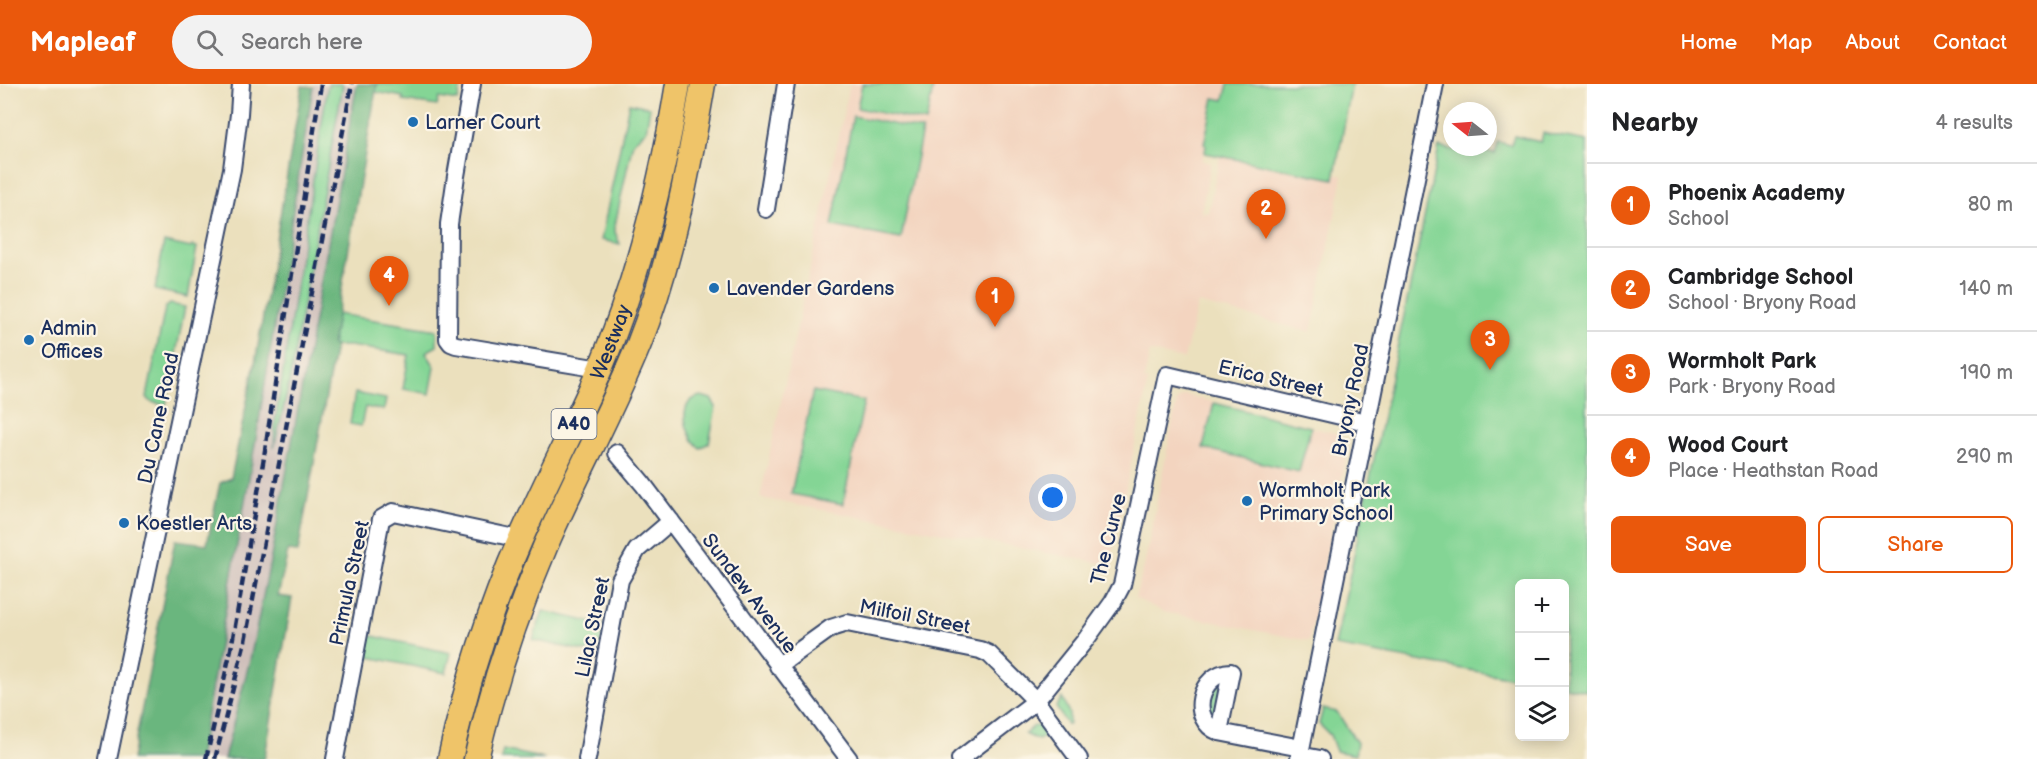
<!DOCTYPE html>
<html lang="en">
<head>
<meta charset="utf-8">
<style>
	body { margin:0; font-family:"Balsamiq Sans",sans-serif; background:#f2f2f2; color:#202124 }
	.controls { position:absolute; right:18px; bottom:18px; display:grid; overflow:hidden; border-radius:9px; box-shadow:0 3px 15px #0003 }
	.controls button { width:54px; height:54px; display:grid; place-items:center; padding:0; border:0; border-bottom:2px solid #e0e0e0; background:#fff; color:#202124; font:30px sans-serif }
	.compass { position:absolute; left:1443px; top:18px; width:54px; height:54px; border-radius:50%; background:#fff; box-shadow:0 3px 15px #0003; rotate:287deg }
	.you { position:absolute; left:1053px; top:414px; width:21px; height:21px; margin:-15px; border:4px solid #fff; border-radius:50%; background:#1a73e8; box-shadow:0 0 0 9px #1a73e833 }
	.badge { display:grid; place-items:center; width:39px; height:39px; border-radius:50%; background:#ea580c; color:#fff; font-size:20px; font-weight:700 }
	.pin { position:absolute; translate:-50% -50px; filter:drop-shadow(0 2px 3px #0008) }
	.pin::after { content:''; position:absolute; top:32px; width:21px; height:18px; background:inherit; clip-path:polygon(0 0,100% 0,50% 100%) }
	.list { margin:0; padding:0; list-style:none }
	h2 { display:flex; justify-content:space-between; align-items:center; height:78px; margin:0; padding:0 24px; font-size:26px }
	h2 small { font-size:20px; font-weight:400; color:#757577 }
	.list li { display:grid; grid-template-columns:39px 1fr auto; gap:18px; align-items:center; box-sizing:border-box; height:84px; padding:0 24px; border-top:2px solid #e0e0e0 }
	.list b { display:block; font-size:22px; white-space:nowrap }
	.list p { margin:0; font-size:20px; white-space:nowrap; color:#757577 }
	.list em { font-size:20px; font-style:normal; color:#757577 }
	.actions { display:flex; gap:12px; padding:18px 24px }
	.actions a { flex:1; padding:14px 0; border:2px solid #ea580c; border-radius:9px; text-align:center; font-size:21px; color:#ea580c }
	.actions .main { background:#ea580c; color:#fff }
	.icon { flex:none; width:33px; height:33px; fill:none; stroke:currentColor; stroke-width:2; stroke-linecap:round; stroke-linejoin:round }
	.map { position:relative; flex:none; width:1587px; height:675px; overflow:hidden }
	header { display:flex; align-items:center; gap:36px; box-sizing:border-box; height:84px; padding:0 30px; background:#ea580c; color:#fff }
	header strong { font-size:28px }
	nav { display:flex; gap:33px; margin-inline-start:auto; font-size:21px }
	.search { width:420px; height:54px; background:#f2f2f2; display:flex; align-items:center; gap:15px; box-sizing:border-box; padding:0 21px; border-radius:33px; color:#757577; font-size:22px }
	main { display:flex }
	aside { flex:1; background:#fff }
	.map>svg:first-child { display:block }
</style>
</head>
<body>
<header>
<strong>Mapleaf</strong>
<div class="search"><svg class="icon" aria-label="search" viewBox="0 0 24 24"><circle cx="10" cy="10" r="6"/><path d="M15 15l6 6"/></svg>Search here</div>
<nav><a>Home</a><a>Map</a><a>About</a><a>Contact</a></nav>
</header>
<main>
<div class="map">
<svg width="1587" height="675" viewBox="0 0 1587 675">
	<rect width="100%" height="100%" fill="#fcf5e5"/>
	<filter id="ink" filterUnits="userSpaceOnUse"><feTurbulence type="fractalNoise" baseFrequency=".0167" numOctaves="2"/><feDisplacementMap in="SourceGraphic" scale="12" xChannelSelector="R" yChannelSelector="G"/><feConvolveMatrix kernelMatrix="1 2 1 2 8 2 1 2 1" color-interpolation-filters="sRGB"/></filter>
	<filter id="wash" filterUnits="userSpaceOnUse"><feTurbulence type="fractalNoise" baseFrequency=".008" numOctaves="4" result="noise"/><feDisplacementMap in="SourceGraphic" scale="24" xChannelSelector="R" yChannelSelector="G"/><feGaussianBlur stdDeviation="1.35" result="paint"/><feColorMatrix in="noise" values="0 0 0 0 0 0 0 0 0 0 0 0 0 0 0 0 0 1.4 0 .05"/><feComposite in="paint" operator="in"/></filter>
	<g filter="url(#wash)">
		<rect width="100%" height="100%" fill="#ebe0bd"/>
		<path fill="#f3d4bf" d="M 850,0 L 1228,0 L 1224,16 L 1214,14 L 1202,77 L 1211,79 L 1201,128 L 1208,129 L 1220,72 L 1333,95 L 1335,90 L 1343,92 L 1311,248 L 1198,219 L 1184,275 L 1150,268 L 1144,296 L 1148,297 L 1110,481 L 760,414 Z
			M 1185,311 L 1338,350 L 1348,364 L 1309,557 L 1164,528 L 1135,514 L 1144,483 L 1177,316 Z"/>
		<path fill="#cfc0bb" d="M 314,0 L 357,0 L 271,473 L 250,576 L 224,675 L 199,675 L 257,349 Z"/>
		<path fill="#84d595" stroke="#50827a" stroke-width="1.5" d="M 328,0 L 343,0 L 289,300 L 274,364 L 275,339 Z
			M 377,0 L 461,0 L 458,17 L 439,14 L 437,22 L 403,17 L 403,13 L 375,8 Z
			M 862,0 L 934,0 L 926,38 L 857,24 Z
			M 1228,0 L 1352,0 L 1334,95 L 1205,69 L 1206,61 L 1204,60 L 1214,14 L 1224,16 Z
			M 629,19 L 650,23 L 646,47 L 634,57 L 632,62 L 615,141 L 615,148 L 620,160 L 601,156 Z
			M 853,32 L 922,46 L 901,155 L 832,142 Z
			M 1543,49 L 1587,57 L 1587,607 L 1565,603 L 1564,500 L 1520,500 L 1519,595 L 1335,562 L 1439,63 L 1465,68 L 1467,63 L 1495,69 L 1498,58 L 1511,61 L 1514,52 L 1541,58 Z
			M 164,158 L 191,164 L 192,162 L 197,163 L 188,213 L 155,206 Z
			M 170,220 L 185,223 L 166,321 L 151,318 L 147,313 L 165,224 Z
			M 337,230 L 437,246 L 437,262 L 426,268 L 435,283 L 430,310 L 403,305 L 409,271 L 350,262 L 332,262 Z
			M 813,307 L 864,317 L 843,420 L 791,410 Z
			M 355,309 L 386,315 L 384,326 L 365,323 L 361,342 L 350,340 Z
			M 701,312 L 711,315 L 716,323 L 709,359 L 700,364 C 685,352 675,317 701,312 Z
			M 1214,319 L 1311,343 L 1299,388 L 1203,364 Z
			M 543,527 L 604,541 L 598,570 L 533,556 Z
			M 368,551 L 451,569 L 446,589 L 364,572 Z
			M 1222,594 L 1217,638 L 1205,630 L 1204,620 Z
			M 1062,614 L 1069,629 L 1069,640 L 1067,641 L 1056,623 Z
			M 1323,625 L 1337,628 L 1357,659 L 1355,671 L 1336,667 L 1330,651 L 1319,640 Z
			M 1038,641 L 1044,642 L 1050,651 L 1038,656 L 1025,650 L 1034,642 Z
			M 503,666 L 545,675 L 501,675 Z"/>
		<path fill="#6bb67e" stroke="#43726e" stroke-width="1.5" d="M 357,0 L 377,0 L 332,261 L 335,262 L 298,468 L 288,467 L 278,512 L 292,514 L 265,672 L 264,675 L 224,675 L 250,576 L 271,473 Z
			M 302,2 L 313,3 L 257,349 L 199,675 L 132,675 L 175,456 L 207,460 L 220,399 L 231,394 L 256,274 Z"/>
	</g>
	<g filter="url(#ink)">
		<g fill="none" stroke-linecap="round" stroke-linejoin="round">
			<g stroke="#3a4a6c" stroke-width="20">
				<path id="minor" d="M 472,0 L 456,92 L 449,140 L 448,255 L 451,259 L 456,261 L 600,285
					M 766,125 L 786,0
					M 617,369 L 643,400 L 849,675
					M 778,582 L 831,544 L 847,539 L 980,566 L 989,570 L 1036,617 L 1079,675
					M 1219,648 L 1231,588 C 1199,589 1188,636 1219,648 L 1301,664
					M 1299,671 L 1320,675
					M 108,675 L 232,85 L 239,30 L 241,0
					M 335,675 L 381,435 L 393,428 L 520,455
					M 587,675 L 620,496 L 637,466 L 671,437
					M 960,675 L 1036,617 L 1087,554 L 1113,518 L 1122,501 L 1167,291 L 1366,338
					M 1299,675 L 1435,0"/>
			</g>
			<g stroke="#3a4a6c" stroke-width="27">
				<g id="highway">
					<path id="s1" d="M 450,675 C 466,600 490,524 521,454 C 546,397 575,342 600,285 C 639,193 662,98 678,0"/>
					<path d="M 476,675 C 492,603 516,531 545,463 C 574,395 611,329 639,260 C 672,176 688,88 703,0"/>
				</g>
			</g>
			<use href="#minor" stroke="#fff" stroke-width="16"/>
			<use href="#highway" stroke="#efc469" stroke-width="24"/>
			<path stroke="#1b2f5e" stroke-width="4.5" stroke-dasharray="9 4.5" stroke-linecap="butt" d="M 206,675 L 231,565 L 264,373 L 321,0
				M 215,675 L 245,557 L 352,0"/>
		</g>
	</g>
	<g fill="#1f6fb2" stroke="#fcf5e5" stroke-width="2">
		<circle cx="413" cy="38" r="6"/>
		<circle cx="714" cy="204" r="6"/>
		<circle cx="29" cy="256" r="6"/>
		<circle cx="1247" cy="417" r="6"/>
		<circle cx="124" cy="439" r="6"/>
	</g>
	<g text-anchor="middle" stroke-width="4.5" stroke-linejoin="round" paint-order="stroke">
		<rect fill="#fcf5e5" stroke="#5e6a86" stroke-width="1.5" x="551.5" y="325" width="45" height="30" rx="4.5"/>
		<g font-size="18" font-weight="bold" fill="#1b2f5e">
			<text x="574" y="346">A40</text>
		</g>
		<g font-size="20" fill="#1b2f5e" stroke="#fcf5e5" text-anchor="start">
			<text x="425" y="45">Larner Court</text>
			<text x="726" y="211">Lavender Gardens</text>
			<text x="41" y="251">Admin<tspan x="41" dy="23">Offices</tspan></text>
			<text x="1259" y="413">Wormholt Park<tspan x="1259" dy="23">Primary School</tspan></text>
			<text x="136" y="446">Koestler Arts</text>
		</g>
		<g font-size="20" fill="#1b2f5e" stroke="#fcf5e5">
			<text dy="7" stroke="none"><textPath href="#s1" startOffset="448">Westway</textPath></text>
			<text transform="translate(1271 294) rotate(13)" y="7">Erica Street</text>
			<text transform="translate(1350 316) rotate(-78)" y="7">Bryony Road</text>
			<text transform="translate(158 334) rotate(-78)" y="7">Du Cane Road</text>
			<text transform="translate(1108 455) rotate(-76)" y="7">The Curve</text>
			<text transform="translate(349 499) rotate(-78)" y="7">Primula Street</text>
			<text transform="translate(750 509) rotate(53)" y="7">Sundew Avenue</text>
			<text transform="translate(915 532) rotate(11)" y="7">Milfoil Street</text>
			<text transform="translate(592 543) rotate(-78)" y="7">Lilac Street</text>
		</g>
	</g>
</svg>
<div class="controls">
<button>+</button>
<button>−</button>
<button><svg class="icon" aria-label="layers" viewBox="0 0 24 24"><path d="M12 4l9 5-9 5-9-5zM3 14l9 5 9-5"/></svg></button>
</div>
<svg class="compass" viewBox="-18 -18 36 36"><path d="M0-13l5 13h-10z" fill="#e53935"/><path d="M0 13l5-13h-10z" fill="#757577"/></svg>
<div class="you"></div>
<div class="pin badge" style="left:995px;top:243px">1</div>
<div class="pin badge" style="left:1266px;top:155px">2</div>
<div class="pin badge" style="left:1490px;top:286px">3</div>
<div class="pin badge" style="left:389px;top:222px">4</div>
</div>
<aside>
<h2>Nearby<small>4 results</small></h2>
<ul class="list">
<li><span class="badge">1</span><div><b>Phoenix Academy</b><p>School</p></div><em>80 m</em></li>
<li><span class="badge">2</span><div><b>Cambridge School</b><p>School · Bryony Road</p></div><em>140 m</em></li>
<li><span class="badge">3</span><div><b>Wormholt Park</b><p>Park · Bryony Road</p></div><em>190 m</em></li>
<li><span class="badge">4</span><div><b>Wood Court</b><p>Place · Heathstan Road</p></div><em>290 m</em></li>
</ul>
<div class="actions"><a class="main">Save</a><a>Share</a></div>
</aside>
</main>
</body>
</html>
